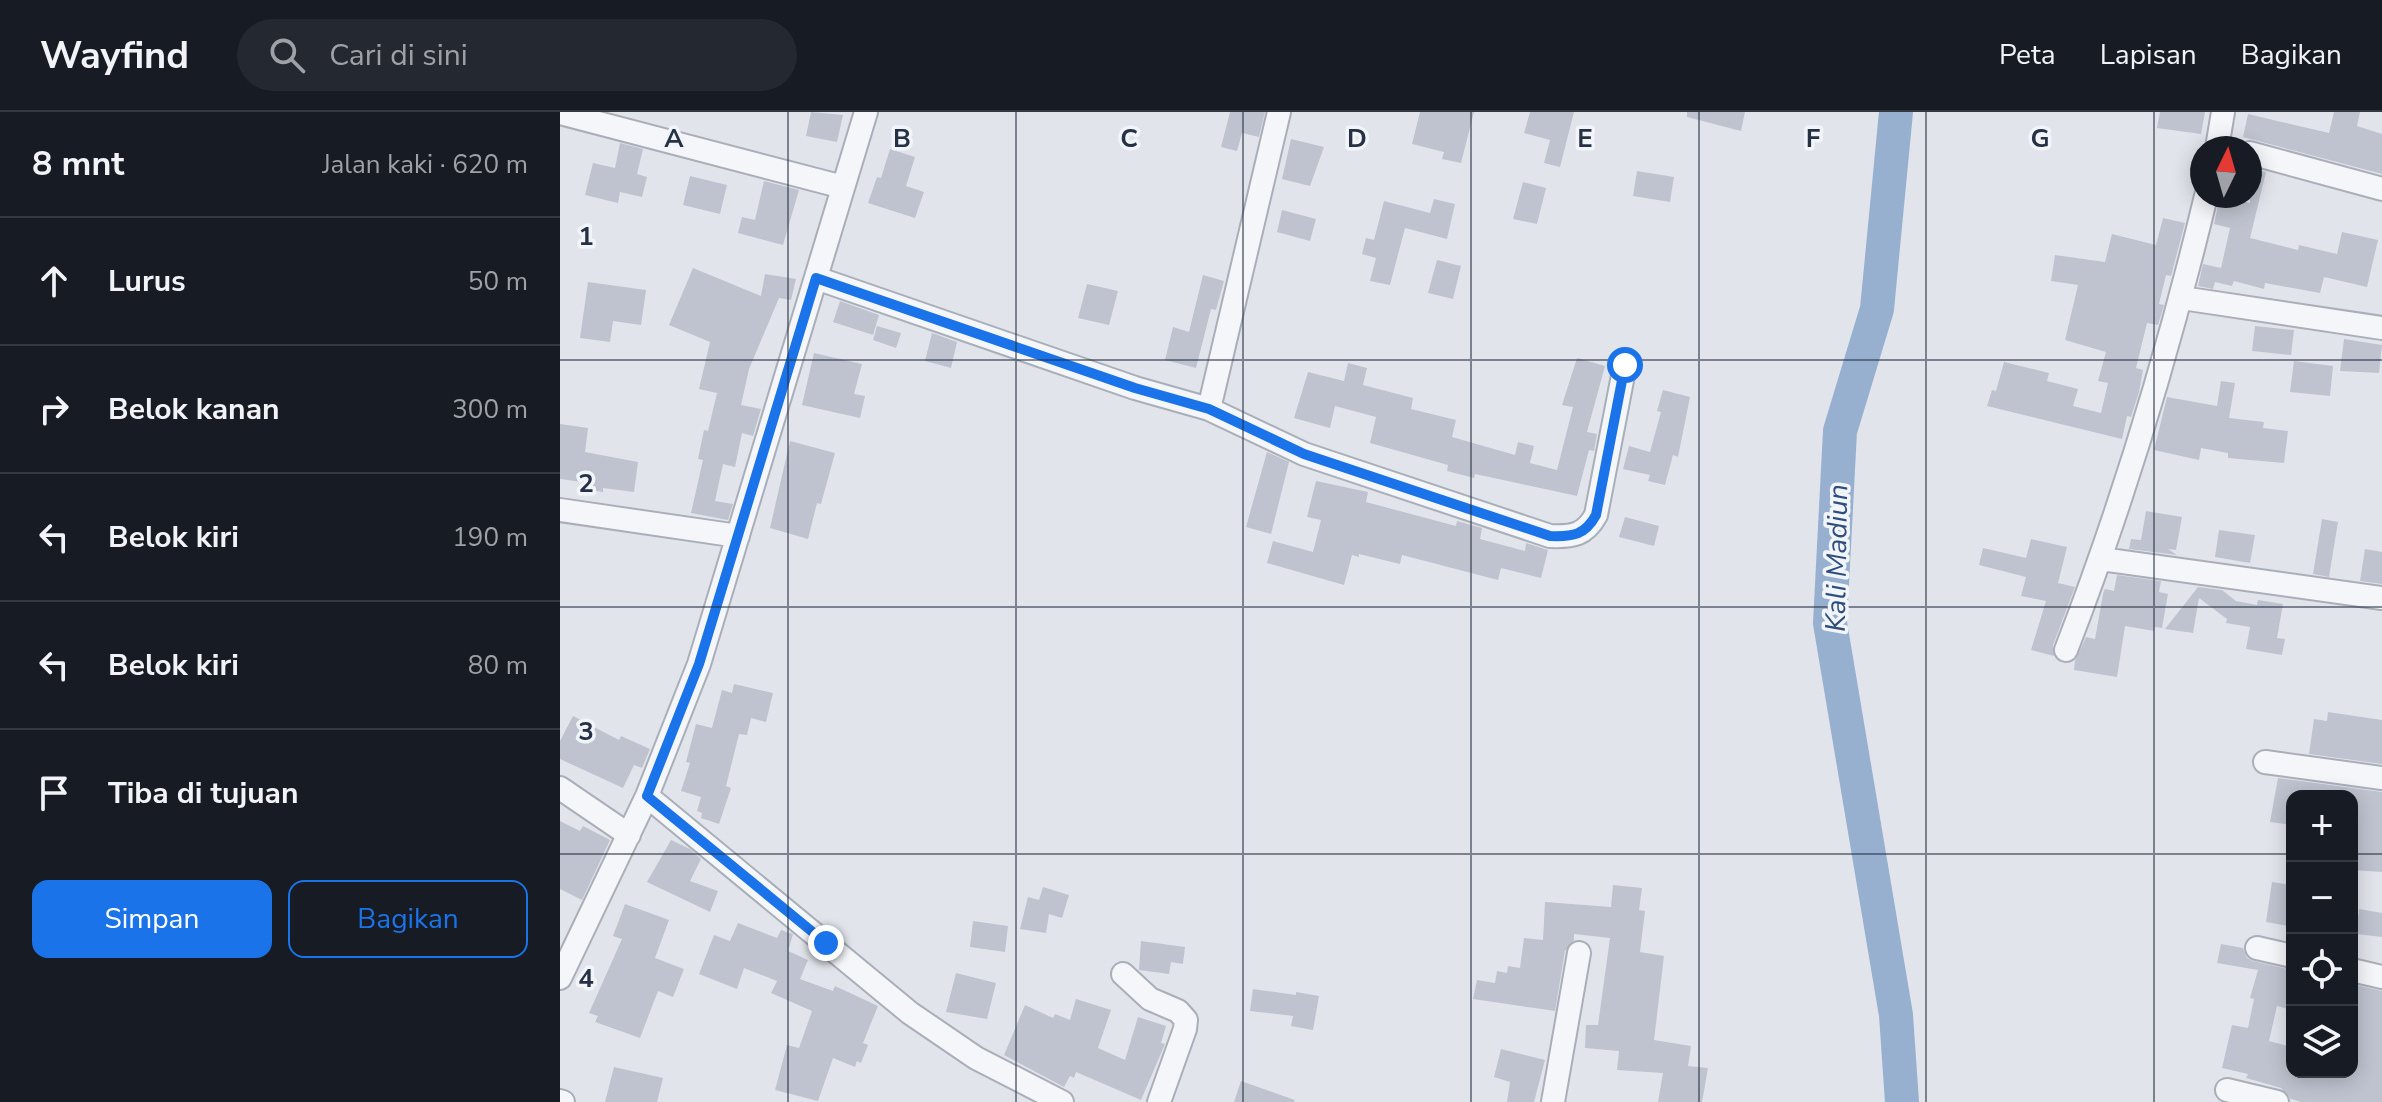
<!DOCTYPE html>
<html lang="id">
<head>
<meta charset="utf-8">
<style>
	body { margin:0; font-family:"Nunito Sans",sans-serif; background:#242831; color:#f1f3f6 }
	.controls { position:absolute; right:24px; bottom:24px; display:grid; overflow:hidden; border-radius:16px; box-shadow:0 4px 20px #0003 }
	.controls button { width:72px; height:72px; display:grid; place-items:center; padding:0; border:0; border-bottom:2px solid #363941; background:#171b24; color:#f1f3f6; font:40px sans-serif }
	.compass { position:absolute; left:1630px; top:24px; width:72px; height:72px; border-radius:50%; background:#171b24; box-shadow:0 4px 20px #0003; rotate:5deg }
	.stop { position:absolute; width:24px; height:24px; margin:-18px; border:6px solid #1a73e8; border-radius:50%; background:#fff }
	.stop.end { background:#1a73e8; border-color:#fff; box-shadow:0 2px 8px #0008 }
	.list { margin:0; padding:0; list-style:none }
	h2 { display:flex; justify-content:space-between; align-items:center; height:104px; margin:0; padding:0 32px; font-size:34px }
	h2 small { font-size:26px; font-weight:400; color:#9ea1a6 }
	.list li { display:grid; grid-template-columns:52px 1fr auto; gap:24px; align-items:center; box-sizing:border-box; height:128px; padding:0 32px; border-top:2px solid #363941 }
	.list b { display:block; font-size:30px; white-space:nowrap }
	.list em { font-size:26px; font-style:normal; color:#9ea1a6 }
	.actions { display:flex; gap:16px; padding:24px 32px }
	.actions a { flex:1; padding:18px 0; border:2px solid #1a73e8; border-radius:16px; text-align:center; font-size:28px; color:#1a73e8 }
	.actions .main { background:#1a73e8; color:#fff }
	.icon { flex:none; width:44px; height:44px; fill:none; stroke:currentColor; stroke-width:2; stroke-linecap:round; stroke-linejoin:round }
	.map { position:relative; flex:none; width:1822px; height:990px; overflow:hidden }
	header { display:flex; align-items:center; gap:48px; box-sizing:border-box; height:112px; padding:0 40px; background:#171b24; border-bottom:2px solid #363941 }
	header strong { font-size:38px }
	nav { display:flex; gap:44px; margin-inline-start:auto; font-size:28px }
	.search { width:560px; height:72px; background:#242831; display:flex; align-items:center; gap:20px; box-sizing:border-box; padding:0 28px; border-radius:44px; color:#9ea1a6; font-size:30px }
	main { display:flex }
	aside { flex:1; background:#171b24 }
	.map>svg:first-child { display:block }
</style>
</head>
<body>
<header>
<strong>Wayfind</strong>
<div class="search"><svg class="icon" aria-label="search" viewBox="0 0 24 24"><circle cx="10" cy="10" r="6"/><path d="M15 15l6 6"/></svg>Cari di sini</div>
<nav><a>Peta</a><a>Lapisan</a><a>Bagikan</a></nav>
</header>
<main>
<aside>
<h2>8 mnt<small>Jalan kaki · 620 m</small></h2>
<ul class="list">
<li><svg class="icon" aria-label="ahead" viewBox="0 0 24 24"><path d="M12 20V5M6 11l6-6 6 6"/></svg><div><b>Lurus</b></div><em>50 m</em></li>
<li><svg class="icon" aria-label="right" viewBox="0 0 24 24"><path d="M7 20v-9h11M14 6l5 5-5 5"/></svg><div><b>Belok kanan</b></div><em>300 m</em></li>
<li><svg class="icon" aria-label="left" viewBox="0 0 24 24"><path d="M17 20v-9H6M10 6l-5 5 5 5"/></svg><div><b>Belok kiri</b></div><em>190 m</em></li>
<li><svg class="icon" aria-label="left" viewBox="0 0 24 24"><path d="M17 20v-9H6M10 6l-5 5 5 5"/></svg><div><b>Belok kiri</b></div><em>80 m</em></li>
<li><svg class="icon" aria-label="arrive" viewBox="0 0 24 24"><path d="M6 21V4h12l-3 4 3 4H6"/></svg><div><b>Tiba di tujuan</b></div></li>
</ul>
<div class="actions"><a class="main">Simpan</a><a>Bagikan</a></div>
</aside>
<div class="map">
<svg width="1822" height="990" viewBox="0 0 1822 990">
	<rect width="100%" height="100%" fill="#e1e5eb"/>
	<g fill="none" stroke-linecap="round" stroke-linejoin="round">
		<path stroke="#98b0cf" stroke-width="34" d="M 1336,0 L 1317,197 L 1280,319 L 1270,511 L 1336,903 L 1342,990"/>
	</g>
	<path fill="#bec3cf" d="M 251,0 L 283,3 L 277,30 L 246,24 Z
		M 670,0 L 705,0 L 699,25 L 682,21 L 677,39 L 661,35 Z
		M 860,0 L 914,0 L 901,51 L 882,47 L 884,40 L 852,32 Z
		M 970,0 L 1014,0 L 1000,55 L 984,51 L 990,28 L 964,21 Z
		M 1127,0 L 1185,0 L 1181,19 L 1127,5 Z
		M 1600,0 L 1645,0 L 1641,22 L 1597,16 Z
		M 1774,0 L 1800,0 L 1797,14 L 1822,22 L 1822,62 L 1683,25 L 1688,2 L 1769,21 Z
		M 731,27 L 764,35 L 750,74 L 722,67 Z
		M 60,31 L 83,37 L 77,62 L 87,65 L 82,85 L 60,80 L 58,91 L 25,83 L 33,51 L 55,56 Z
		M 330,37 L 355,45 L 346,74 L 364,80 L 355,106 L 308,91 L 317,65 L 321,66 Z
		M 1690,56 L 1706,60 L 1690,126 L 1738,138 L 1739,133 L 1777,142 L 1782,120 L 1818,128 L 1807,175 L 1764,165 L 1760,181 L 1705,171 L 1704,177 L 1674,169 L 1672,174 L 1655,170 L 1653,177 L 1638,174 L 1643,152 L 1661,156 L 1670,116 L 1654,112 L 1660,84 L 1690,91 Z
		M 1077,59 L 1114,65 L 1110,90 L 1073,84 Z
		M 130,64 L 167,73 L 160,102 L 123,93 Z
		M 204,69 L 239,78 L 223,133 L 178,121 L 182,105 L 195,108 Z
		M 963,70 L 986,76 L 977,112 L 953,107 Z
		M 874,87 L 895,92 L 887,127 L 845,116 L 830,173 L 810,169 L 816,146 L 802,142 L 806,126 L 814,128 L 824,89 L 870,101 Z
		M 722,98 L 756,107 L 750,129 L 717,120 Z
		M 1603,106 L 1625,111 L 1611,164 L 1606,163 L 1599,192 L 1604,193 L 1598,213 L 1587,211 L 1576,256 L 1583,258 L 1579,280 L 1571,305 L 1567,304 L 1562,327 L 1427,294 L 1432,278 L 1436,279 L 1444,250 L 1489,261 L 1487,269 L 1518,277 L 1513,294 L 1541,301 L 1548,271 L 1538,269 L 1546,240 L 1505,228 L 1518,173 L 1491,169 L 1495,143 L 1545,150 L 1552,122 L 1596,133 Z
		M 877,148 L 901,154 L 893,187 L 868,181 Z
		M 133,156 L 201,184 L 205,162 L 236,167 L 231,188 L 219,186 L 189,257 L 181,293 L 201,297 L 193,324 L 182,321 L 175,355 L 163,352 L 155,389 L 173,392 L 168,408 L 131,401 L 143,348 L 138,347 L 144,318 L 148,319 L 157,281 L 139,277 L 150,230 L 109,213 Z
		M 643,163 L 664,169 L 656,198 L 651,197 L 636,256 L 605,248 L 613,215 L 629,220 Z
		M 28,170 L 86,178 L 81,213 L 53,209 L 50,230 L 20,226 Z
		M 527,172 L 558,179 L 549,213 L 518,206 Z
		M 280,189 L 319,203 L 313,223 L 273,210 Z
		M 317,214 L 341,221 L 336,236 L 313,228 Z
		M 1695,214 L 1734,218 L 1731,243 L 1692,239 Z
		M 372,221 L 397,230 L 391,256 L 365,249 Z
		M 1784,227 L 1822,233 L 1819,261 L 1780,259 Z
		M 254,241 L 302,252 L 294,282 L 305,284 L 300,306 L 242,293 Z
		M 1017,246 L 1045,254 L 1027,320 L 1037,322 L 1034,339 L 1029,338 L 1017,384 L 915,362 L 914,366 L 887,359 L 888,353 L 810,331 L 816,305 L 775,294 L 770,316 L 734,306 L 748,260 L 784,269 L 788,251 L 807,256 L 803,273 L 853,286 L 851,297 L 896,308 L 892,325 L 955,343 L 958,330 L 974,334 L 970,351 L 997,358 L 1013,295 L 1002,293 Z
		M 1734,249 L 1773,254 L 1770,284 L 1730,280 Z
		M 1661,269 L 1675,271 L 1669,306 L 1704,310 L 1703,316 L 1728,319 L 1724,351 L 1668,346 L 1668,341 L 1641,336 L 1639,348 L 1594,338 L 1607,285 L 1657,294 Z
		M 1103,278 L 1130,285 L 1118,345 L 1113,343 L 1105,373 L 1088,369 L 1090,363 L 1063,357 L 1069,334 L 1090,340 L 1101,300 L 1097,299 Z
		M 0,312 L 28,316 L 25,340 L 78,350 L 74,380 L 43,376 L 43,380 L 22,377 L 23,370 L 0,367 Z
		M 230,329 L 275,341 L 261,392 L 257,391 L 248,427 L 210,416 Z
		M 707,340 L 729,350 L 711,422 L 686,415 Z
		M 756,369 L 808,380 L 806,390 L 896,414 L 897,409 L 922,416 L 920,427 L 965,439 L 966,431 L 988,438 L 981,466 L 941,456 L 938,468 L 842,443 L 840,452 L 799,442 L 799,445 L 792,443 L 784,473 L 707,451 L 713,429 L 753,440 L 761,408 L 747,405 Z
		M 1586,399 L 1622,405 L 1616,438 L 1608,437 L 1617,443 L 1569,437 L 1571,427 L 1581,428 Z
		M 1065,405 L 1099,414 L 1094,434 L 1059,425 Z
		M 1762,407 L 1778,410 L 1769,465 L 1753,462 Z
		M 1659,418 L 1695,423 L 1690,451 L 1655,445 Z
		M 1471,427 L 1507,435 L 1498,471 L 1515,475 L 1493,533 L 1494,544 L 1471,538 L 1486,489 L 1461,484 L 1466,465 L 1419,453 L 1423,436 L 1466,446 Z
		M 1805,437 L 1822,440 L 1822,472 L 1800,469 Z
		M 1557,463 L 1601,469 L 1599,480 L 1608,482 L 1602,516 L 1595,515 L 1594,519 L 1565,514 L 1557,565 L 1514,558 L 1515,549 L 1526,525 L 1535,527 L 1543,482 L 1545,477 L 1554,479 Z
		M 1638,475 L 1662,478 L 1676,489 L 1697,493 L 1698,488 L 1723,492 L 1717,526 L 1725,527 L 1722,543 L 1686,537 L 1690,515 L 1666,511 L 1667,507 L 1639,486 L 1633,521 L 1605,517 Z
		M 174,572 L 213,581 L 206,610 L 191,606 L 187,623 L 179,622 L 166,674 L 171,676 L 159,712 L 141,706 L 142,701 L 137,699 L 141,685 L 121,679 L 130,651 L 126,650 L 136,612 L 152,616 L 162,578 L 172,581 Z
		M 1768,600 L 1822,608 L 1822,652 L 1749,642 L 1754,607 L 1767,609 Z
		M 13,604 L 59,628 L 61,624 L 90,637 L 82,656 L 74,653 L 63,676 L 0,647 L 0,629 Z
		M 1718,666 L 1822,680 L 1822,760 L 1792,758 L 1792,684 L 1732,684 L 1732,713 L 1710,710 Z
		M 0,709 L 20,719 L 23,714 L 50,728 L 22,788 L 0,777 Z
		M 111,728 L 130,737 L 141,747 L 130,769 L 158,779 L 150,800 L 87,770 Z
		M 1712,770 L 1732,773 L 1728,814 L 1706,810 Z
		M 1053,773 L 1082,776 L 1079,798 L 1085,799 L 1080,840 L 1104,844 L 1094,928 L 1131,934 L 1128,954 L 1148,956 L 1142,990 L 1098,990 L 1103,961 L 1057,958 L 1059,939 L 1025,936 L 1026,913 L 1038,913 L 1050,826 L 1014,822 L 1014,828 L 1005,839 L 995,899 L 913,887 L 917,868 L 935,871 L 937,859 L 947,861 L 948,854 L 960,856 L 964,826 L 983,828 L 985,790 L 1051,795 Z
		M 483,775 L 509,783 L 502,806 L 489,802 L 486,821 L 460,817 L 468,785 L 479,788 Z
		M 65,792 L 109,808 L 95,846 L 124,857 L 113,885 L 98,879 L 80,926 L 35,910 L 38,904 L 29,901 L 62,827 L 53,824 Z
		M 1799,797 L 1822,801 L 1822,825 L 1796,822 Z
		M 413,809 L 448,814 L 445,840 L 410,835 Z
		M 178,811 L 217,826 L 221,818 L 233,822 L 228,839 L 248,848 L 240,867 L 273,879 L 275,874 L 318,894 L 303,931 L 308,933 L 301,951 L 297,949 L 295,955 L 273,946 L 258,989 L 215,978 L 227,933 L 239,936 L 252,899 L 211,881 L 217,869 L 184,856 L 177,877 L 139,862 L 154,823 L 170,829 Z
		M 581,829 L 625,835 L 623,852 L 611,850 L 609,862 L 579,858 Z
		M 1661,832 L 1683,836 L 1687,846 L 1693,849 L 1732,858 L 1732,898 L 1717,894 L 1709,929 L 1732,935 L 1732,960 L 1792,960 L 1792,872 L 1822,879 L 1822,990 L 1741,990 L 1731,987 L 1721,976 L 1686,966 L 1688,962 L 1662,956 L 1672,913 L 1688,916 L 1694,887 L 1690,886 L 1698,858 L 1657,851 Z
		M 396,861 L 436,871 L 427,907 L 386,900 Z
		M 693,877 L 736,883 L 736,880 L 759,884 L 753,918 L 731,914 L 733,904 L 690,899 Z
		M 516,887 L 551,898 L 538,936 L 565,948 L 578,905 L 606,914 L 601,931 L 605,932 L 581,988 L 516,960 L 514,966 L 510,964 L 504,975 L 444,943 L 465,893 L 493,906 L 495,902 L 510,908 Z
		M 941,937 L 985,948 L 974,990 L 947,990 L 950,970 L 934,965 Z
		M 54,955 L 103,966 L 97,990 L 45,990 Z
		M 681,969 L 735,988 L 734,990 L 674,990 Z"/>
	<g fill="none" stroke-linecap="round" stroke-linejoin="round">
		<g stroke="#a9afb9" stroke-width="26">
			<path id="minor" d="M 0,1 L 283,75
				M 1657,36 L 1663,0
				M 1690,41 L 1822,77
				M 256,166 L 575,276 L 649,297 L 744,342 L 990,424 C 1013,425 1025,423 1036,403 L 1065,253
				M 1622,186 L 1822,216
				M 649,297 L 719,0
				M 0,398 L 178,424
				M 1541,447 L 1822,486
				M 1506,538 C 1563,391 1609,238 1646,84
				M 1705,650 L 1822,666
				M 0,676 L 69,723
				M 87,684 L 350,901 L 416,946 L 502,990
				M 1697,836 L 1732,844
				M 1792,858 L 1822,865
				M 563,862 L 590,887 L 618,899 L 626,908 L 625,917 L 599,990
				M 0,866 L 87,684 L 139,552 L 306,0
				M 1667,978 L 1717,990
				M 0,989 L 3,990
				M 993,990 L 1019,841"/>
		</g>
		<use href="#minor" stroke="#f4f6f9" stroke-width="22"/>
	</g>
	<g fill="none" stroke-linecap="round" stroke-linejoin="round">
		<path stroke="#1a73e8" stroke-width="10" d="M 266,831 L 87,684 L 139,552 L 256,166 L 575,276 L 649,297 L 744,342 L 990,424 C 1013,425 1025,423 1036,403 L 1065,253"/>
	</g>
	<path fill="none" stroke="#273145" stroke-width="2" stroke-opacity="0.55" d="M 228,0 L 228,990M 456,0 L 456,990M 683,0 L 683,990M 911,0 L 911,990M 1139,0 L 1139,990M 1366,0 L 1366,990M 1594,0 L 1594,990M 0,248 L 1822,248M 0,495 L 1822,495M 0,742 L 1732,742M 1792,742 L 1822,742"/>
	<g text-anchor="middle" stroke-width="7" stroke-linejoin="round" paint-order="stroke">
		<g font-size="28" font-style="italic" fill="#2d4d7e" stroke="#f1f4f8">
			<text transform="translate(1276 446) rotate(-89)" y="10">Kali Madiun</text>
		</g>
	</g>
	<g font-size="26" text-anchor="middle" font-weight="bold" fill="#273145" stroke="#f1f4f8" stroke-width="7" stroke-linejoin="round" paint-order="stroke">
		<text x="114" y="35">A</text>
		<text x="342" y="35">B</text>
		<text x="569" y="35">C</text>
		<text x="797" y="35">D</text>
		<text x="1025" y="35">E</text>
		<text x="1253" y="35">F</text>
		<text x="1480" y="35">G</text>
		<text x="26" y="133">1</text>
		<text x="26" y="380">2</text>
		<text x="26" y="628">3</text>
		<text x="26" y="875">4</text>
	</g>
</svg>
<div class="controls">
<button>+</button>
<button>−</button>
<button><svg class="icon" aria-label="locate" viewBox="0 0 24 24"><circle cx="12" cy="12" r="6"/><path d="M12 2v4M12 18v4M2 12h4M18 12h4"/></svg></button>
<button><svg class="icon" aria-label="layers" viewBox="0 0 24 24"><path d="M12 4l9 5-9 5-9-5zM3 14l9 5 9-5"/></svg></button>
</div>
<svg class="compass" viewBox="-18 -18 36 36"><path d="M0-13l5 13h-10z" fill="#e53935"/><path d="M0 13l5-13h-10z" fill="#9ea1a6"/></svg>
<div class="stop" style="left:1065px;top:253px"></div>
<div class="stop end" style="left:266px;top:831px"></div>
</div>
</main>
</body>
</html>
